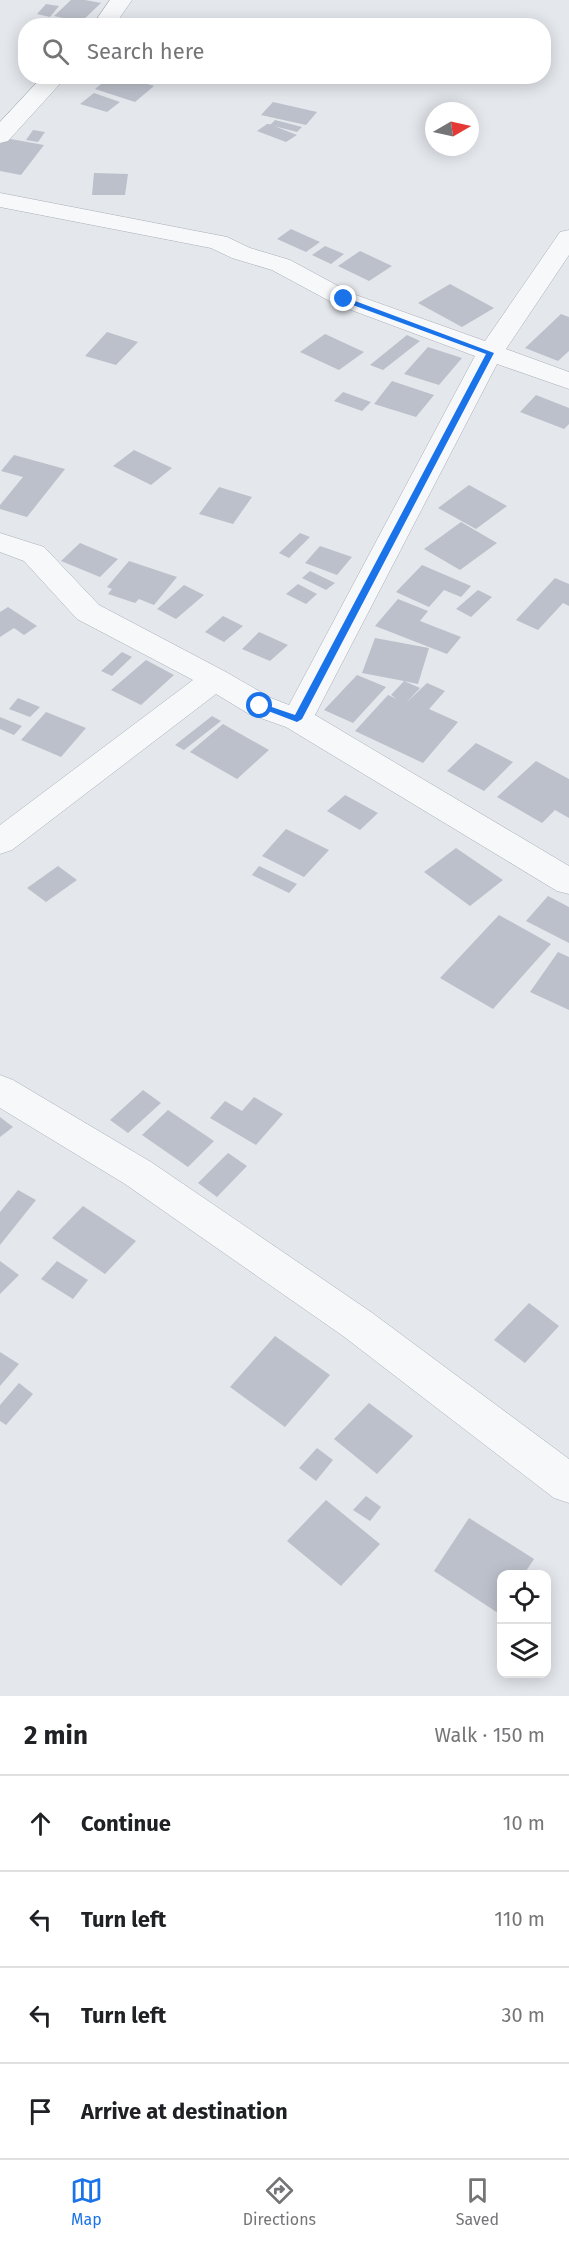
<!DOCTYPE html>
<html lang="en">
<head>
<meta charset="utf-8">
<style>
	body { margin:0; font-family:"Fira Sans",sans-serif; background:#f2f2f2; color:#202124 }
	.controls { position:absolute; right:18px; bottom:18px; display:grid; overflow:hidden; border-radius:12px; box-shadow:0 3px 15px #0003 }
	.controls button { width:54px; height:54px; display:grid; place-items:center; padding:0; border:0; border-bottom:2px solid #e0e0e0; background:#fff; color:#202124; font:30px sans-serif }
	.compass { position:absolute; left:425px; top:102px; width:54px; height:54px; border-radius:50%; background:#fff; box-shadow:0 3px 15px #0003; rotate:81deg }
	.stop { position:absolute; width:18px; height:18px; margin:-14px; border:4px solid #1a73e8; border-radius:50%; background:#fff }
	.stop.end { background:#1a73e8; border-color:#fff; box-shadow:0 2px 6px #0008 }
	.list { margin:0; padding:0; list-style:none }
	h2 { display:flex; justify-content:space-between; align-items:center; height:78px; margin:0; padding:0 24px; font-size:26px }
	h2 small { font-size:20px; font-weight:400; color:#757577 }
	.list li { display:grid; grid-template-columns:39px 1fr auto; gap:18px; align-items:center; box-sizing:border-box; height:96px; padding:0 24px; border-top:2px solid #e0e0e0 }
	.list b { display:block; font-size:22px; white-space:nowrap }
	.list em { font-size:20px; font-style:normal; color:#757577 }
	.icon { flex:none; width:33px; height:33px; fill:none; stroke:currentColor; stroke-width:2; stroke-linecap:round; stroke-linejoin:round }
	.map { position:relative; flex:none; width:569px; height:1696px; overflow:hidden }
	.search { position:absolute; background:#fff; box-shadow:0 3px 15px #0003; left:18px; right:18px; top:18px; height:66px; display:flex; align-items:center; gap:15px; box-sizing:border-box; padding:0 21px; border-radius:24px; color:#757577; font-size:22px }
	.sheet { height:462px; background:#fff }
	nav { display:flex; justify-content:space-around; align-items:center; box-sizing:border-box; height:84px; border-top:2px solid #e0e0e0; background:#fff; font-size:16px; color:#757577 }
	nav a { display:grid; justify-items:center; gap:3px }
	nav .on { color:#1a73e8 }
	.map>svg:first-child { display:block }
</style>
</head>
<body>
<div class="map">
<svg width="569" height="1696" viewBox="0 0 569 1696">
	<rect width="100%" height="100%" fill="#e4e7ec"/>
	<path fill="#bbc0ca" d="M 71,0 L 85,0 L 101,3 L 81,22 L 54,16 Z
		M 46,4 L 59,6 L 50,17 L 37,14 Z
		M 111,76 L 121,76 L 154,86 L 135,102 L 95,89 Z
		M 94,93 L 120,102 L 107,112 L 80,104 Z
		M 273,102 L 317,112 L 306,125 L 261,115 Z
		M 275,120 L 302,127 L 297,132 L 270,125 Z
		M 267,124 L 269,124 L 297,135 L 286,142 L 257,131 Z
		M 33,130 L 45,132 L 38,142 L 26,140 Z
		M 5,138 L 44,145 L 21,175 L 0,171 L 0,144 Z
		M 94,173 L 128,174 L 125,195 L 92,195 Z
		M 291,229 L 320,242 L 306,252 L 277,239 Z
		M 325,246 L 344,254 L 331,264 L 312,255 Z
		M 360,251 L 392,266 L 369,281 L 338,266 Z
		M 450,284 L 494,308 L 462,327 L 418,303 Z
		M 561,314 L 569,317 L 569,351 L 558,361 L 525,348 Z
		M 107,332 L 138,342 L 116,365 L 85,356 Z
		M 325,334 L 364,352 L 339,370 L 300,352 Z
		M 407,335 L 420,341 L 383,370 L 370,365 Z
		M 428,347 L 462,358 L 439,385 L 404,374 Z
		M 392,381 L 434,395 L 416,417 L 374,404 Z
		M 343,392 L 371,402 L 362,411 L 334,401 Z
		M 536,395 L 569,408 L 569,424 L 564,429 L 520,412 Z
		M 134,450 L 172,468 L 151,485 L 113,466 Z
		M 14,455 L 65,469 L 27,517 L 0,509 L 0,505 L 23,477 L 1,471 Z
		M 469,485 L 507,506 L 476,529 L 438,508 Z
		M 219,487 L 252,497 L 233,524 L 199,514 Z
		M 461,522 L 497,543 L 460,570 L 424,549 Z
		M 300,533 L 310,537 L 289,558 L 279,553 Z
		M 80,543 L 118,559 L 100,577 L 61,561 Z
		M 320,546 L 352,557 L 337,575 L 305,563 Z
		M 129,561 L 177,577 L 154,605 L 139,599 L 135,603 L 108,594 L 112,589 L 107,587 Z
		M 422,565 L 471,586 L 461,597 L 444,590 L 429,607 L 396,592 Z
		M 310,571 L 335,583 L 326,590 L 302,578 Z
		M 555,578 L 569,584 L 569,606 L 563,603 L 538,630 L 516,620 Z
		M 298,584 L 317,594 L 306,604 L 286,594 Z
		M 184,585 L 204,595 L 176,619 L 157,609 Z
		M 478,590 L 492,597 L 471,617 L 456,609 Z
		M 398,599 L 428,611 L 420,621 L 461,637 L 447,654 L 375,626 Z
		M 8,607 L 37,626 L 24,635 L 14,628 L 0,637 L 0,612 Z
		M 223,616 L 243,626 L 224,642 L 205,632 Z
		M 259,632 L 288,645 L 270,661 L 242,649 Z
		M 375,638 L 429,648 L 418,684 L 404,681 L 420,688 L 406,703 L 427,683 L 445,691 L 429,709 L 458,722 L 423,763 L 355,731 L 388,695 L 397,699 L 391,695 L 404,681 L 362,673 Z
		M 122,652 L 132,657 L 112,676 L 101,671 Z
		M 146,660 L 174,675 L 141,705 L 111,690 Z
		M 357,675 L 386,687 L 353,723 L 324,710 Z
		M 18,698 L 40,707 L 30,717 L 9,709 Z
		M 46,712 L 86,728 L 61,757 L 21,740 Z
		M 212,716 L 221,721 L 184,750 L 175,745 Z
		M 0,717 L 22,726 L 14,735 L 0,729 Z
		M 223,724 L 269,750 L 237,779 L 190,752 Z
		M 476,743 L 513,762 L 484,791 L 447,771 Z
		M 536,761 L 569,779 L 569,818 L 555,810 L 542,823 L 497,797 Z
		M 345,795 L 378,813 L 360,830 L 327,811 Z
		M 286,829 L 329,850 L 304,877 L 262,856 Z
		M 456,848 L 503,880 L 470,906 L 424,872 Z
		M 58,866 L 77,880 L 46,902 L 27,888 Z
		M 259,866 L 297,884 L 289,893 L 252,875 Z
		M 548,896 L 569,907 L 569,943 L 526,921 Z
		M 499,915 L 551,944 L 493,1009 L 440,978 Z
		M 558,952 L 569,957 L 569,1010 L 530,992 Z
		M 143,1090 L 161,1103 L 128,1133 L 110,1120 Z
		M 254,1097 L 283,1114 L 256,1145 L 210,1118 L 225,1101 L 242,1111 Z
		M 168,1110 L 214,1141 L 188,1167 L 142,1135 Z
		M 0,1117 L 13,1127 L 0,1137 Z
		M 228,1153 L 247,1166 L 217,1197 L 198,1183 Z
		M 18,1190 L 36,1200 L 0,1245 L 0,1212 Z
		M 83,1206 L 136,1241 L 105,1274 L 52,1238 Z
		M 0,1261 L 19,1275 L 0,1294 Z
		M 57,1261 L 88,1280 L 73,1299 L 41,1279 Z
		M 529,1303 L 559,1326 L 525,1363 L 494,1340 Z
		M 275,1336 L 330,1375 L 285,1427 L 230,1387 Z
		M 0,1352 L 19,1364 L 0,1386 Z
		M 19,1383 L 33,1394 L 6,1425 L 0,1421 L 0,1405 Z
		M 369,1403 L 413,1436 L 377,1474 L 334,1439 Z
		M 317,1448 L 333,1460 L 316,1481 L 299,1468 Z
		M 366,1496 L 381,1507 L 370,1521 L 353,1510 Z
		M 326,1500 L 380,1544 L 341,1586 L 287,1541 Z
		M 469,1518 L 534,1559 L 524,1574 L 502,1574 L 502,1608 L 498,1613 L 434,1571 Z"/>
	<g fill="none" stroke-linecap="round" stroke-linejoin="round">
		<g stroke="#a9aeb7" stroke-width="1">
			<path id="minor" d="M 110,0 L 132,0 L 114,26 L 92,26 Z
				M 43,76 L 67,76 L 8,141 L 0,143 L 0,122 Z
				M 0,193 L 227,237 L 250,248 L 290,260 L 353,294 L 485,341 L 560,232 L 569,230 L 569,255 L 506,349 L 569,372 L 569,389 L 497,364 L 315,715 L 569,866 L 569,894 L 557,891 L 286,727 L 249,714 L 216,694 L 12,850 L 0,854 L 0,825 L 193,680 L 77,619 L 24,561 L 0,552 L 0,533 L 44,547 L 99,605 L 226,672 L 271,698 L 289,705 L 475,356 L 335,304 L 272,270 L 232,258 L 211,248 L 0,207 Z
				M 0,1075 L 13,1080 L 151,1162 L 371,1312 L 569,1459 L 569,1503 L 554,1498 L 343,1336 L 125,1184 L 0,1108 Z"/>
		</g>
		<use href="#minor" fill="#f7f8fa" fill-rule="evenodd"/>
	</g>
	<path fill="#1a73e8" d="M 342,298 L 347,298 L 494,353 L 302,719 L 297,722 L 255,706 L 260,703 L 295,715 L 486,354 L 342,301 Z"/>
</svg>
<div class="controls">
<button><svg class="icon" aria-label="locate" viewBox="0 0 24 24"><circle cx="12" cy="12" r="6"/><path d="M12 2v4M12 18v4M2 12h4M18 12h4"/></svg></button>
<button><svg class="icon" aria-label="layers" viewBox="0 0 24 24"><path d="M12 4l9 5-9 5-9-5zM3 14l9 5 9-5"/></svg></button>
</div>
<svg class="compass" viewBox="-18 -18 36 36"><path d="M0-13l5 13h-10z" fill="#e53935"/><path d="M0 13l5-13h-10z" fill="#757577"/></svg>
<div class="stop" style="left:260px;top:706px"></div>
<div class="stop end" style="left:344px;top:299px"></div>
<div class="search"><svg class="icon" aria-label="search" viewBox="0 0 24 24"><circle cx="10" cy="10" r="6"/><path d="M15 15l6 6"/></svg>Search here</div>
</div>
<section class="sheet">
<h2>2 min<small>Walk · 150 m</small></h2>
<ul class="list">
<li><svg class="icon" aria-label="ahead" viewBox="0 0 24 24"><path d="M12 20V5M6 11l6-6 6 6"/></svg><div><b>Continue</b></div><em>10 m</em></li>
<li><svg class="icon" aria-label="left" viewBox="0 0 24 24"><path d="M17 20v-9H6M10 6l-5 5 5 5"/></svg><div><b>Turn left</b></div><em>110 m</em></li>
<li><svg class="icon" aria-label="left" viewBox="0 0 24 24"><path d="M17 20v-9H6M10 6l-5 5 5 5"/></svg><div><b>Turn left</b></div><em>30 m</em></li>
<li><svg class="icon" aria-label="arrive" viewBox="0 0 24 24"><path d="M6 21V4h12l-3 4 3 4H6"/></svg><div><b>Arrive at destination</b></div></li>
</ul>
</section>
<nav>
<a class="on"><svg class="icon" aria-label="map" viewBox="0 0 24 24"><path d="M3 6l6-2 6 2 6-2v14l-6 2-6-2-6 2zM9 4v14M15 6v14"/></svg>Map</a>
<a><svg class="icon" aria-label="directions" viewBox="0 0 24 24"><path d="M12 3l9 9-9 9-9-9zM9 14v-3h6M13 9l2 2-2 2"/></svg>Directions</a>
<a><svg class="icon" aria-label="saved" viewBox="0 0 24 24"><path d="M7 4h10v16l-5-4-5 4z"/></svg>Saved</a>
</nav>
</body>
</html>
